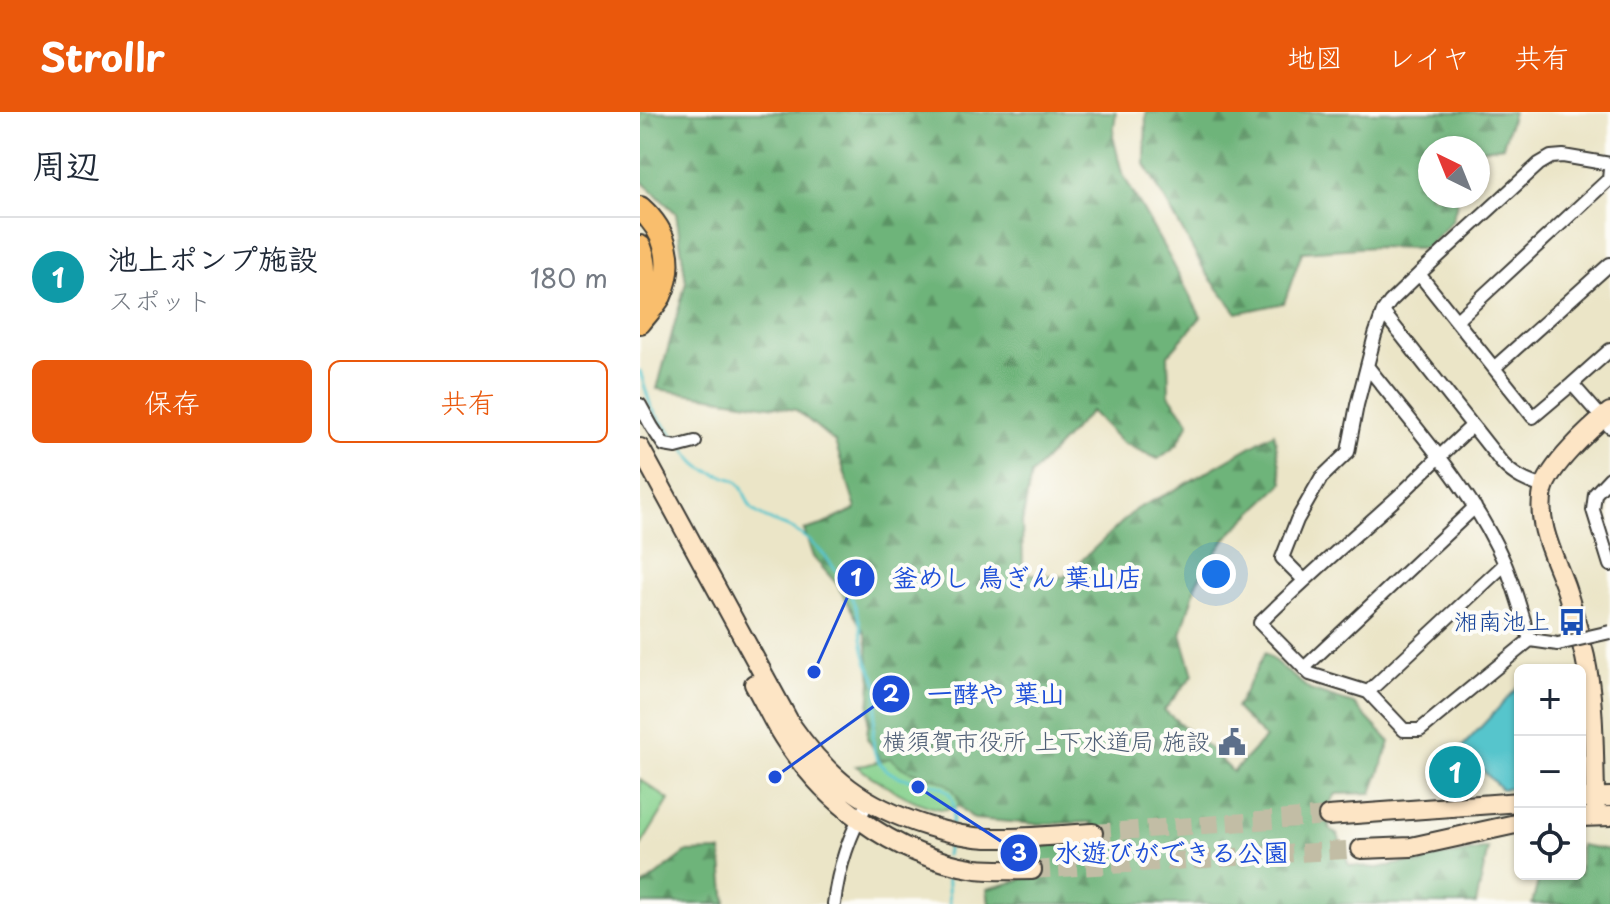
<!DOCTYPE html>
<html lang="ja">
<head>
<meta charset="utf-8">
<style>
	body { margin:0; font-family:"Playpen Sans","Klee One",sans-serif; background:#f2f2f3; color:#1f2937 }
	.controls { position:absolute; right:24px; bottom:24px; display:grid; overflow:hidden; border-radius:12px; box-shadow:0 2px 6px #0004 }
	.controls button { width:72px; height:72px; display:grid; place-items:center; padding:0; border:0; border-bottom:2px solid #e0e1e3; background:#fff; color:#1f2937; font:40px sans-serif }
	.compass { position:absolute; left:778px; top:24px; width:72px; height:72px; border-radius:50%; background:#fff; box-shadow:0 2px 6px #0004; rotate:317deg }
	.you { position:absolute; left:576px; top:462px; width:28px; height:28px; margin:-20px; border:6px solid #fff; border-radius:50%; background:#1a73e8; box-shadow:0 0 0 12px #1a73e833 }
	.badge { display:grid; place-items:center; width:52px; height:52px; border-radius:50%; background:#ea580c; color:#fff; font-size:26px; font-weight:700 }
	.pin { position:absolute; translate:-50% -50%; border:4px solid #fff; box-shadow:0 2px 8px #0006 }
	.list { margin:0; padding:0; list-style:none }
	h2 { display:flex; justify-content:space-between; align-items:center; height:104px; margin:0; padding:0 32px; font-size:34px }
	h2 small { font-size:26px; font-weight:400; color:#747a83 }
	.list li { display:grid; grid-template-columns:52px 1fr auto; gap:24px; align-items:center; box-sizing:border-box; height:120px; padding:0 32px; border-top:2px solid #e0e1e3 }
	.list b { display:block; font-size:30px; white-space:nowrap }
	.list p { margin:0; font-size:26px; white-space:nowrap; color:#747a83 }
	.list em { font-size:26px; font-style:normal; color:#747a83 }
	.actions { display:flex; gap:16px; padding:24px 32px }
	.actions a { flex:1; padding:18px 0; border:2px solid #ea580c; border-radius:12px; text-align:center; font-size:28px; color:#ea580c }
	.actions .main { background:#ea580c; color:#fff }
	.icon { flex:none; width:44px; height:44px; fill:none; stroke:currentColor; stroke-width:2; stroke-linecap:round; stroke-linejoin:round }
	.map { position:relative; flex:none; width:970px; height:792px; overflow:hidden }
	header { display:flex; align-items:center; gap:48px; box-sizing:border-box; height:112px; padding:0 40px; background:#ea580c; color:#fff }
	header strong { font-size:38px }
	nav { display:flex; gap:44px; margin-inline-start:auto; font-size:28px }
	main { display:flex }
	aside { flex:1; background:#fff }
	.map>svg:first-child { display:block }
</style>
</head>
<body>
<header>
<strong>Strollr</strong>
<nav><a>地図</a><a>レイヤ</a><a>共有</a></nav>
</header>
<main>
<aside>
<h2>周辺<small></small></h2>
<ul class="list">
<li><span class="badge" style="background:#0f9aa8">1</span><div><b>池上ポンプ施設</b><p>スポット</p></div><em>180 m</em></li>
</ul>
<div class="actions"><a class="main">保存</a><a>共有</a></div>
</aside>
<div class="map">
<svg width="970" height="792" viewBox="0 0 970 792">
	<defs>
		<pattern id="forest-firs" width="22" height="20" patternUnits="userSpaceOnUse" patternTransform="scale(2)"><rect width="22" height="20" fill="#6eb47a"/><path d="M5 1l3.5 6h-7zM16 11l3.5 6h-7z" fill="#5a9263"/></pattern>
	</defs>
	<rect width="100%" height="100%" fill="#fdfcf7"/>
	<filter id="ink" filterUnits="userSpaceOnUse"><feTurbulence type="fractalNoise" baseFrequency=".0125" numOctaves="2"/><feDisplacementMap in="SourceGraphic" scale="16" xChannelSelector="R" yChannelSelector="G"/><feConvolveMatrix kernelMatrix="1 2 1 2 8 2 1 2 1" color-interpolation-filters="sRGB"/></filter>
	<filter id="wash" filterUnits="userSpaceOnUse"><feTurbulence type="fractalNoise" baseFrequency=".006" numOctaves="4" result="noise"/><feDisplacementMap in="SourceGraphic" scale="32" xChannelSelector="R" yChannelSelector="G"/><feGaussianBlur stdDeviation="1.8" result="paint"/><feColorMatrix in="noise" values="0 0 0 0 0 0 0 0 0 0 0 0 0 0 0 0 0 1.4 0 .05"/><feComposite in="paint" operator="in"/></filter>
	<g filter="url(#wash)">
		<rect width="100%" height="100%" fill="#ebe5c7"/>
		<path fill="url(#forest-firs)" stroke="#45684b" stroke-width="2" d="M 0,0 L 476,0 L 473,24 L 482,61 L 531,148 L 561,205 L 528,243 L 529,283 L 549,310 L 537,333 L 518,347 L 481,330 L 451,299 L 391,363 L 382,411 L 383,461 L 424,465 L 496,397 L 531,380 L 634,321 L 643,371 L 585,427 L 557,470 L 541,522 L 553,563 L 524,598 L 568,635 L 593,660 L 625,626 L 596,596 L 625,541 L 670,578 L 714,592 L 750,630 L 732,681 L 696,682 L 686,697 L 690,718 L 698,723 L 709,753 L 737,756 L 848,736 L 836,792 L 349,792 L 347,777 L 381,768 L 386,739 L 443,724 L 453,710 L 396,712 L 334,707 L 298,676 L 244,653 L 227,626 L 231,569 L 226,523 L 196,471 L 173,445 L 164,418 L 182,413 L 216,397 L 195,330 L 156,298 L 17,277 L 46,170 L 36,101 L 0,68 Z
			M 506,0 L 873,0 L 863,34 L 838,38 L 838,36 L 790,36 L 790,84 L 819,84 L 812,109 L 786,136 L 733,135 L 662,140 L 644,191 L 597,201 L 566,161 L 505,52 Z
			M 940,733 L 970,738 L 970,792 L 892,792 L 900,762 L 940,762 Z
			M 81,739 L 86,792 L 0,792 L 0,776 L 47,740 Z"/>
		<path fill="#88d28f" stroke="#527756" stroke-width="2" d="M 250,646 C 255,650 260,655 266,657 C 286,668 316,663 319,694 C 313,696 307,698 301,697 C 276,694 236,668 216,654 L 226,653 Z
			M 0,667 L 29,688 L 0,735 Z"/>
		<path fill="#57c5cc" stroke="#3a7074" stroke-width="2" d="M 880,573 L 880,676 L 861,677 L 821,636 Z"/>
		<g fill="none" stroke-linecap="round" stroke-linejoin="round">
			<path stroke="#57c5cc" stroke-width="3" d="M 0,259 L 11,295 L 19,307 L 40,331
				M 45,337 C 56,355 63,358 83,364 C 87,366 91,366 94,368 C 105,374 105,389 113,398 C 122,406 135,410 146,414 C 168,424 186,443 199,463 C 208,476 215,491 219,507 C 222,520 222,535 227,549 C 230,558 237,566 238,576 C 238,597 227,631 238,648 C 261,686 325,650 312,713
				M 306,743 L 309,727
				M 307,757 L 309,792"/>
		</g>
	</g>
	<g filter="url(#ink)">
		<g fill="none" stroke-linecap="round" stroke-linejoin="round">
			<path stroke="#c2bda5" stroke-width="18" stroke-dasharray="18 9" stroke-linecap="butt" d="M 453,721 L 688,704
				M 392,758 L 721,737"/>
			<g stroke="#3b3a36" stroke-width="16">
				<path id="street" d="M 779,162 L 893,305 L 932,272
					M 817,208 L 969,67 L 970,57
					M 970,238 L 932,272 L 970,315
					M 727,254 C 776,317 833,378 865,452 C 875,476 882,503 890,528 L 780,618 L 764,618 L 728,580 L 670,562 L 620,511 C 665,466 714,425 761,382 C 785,359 808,336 832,314
					M 854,256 L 970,152
					M 0,293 L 12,315 L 24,333 L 36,335 L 55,330
					M 970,366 L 955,382 L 953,398 L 970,453
					M 904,375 C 887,370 874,364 862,351 L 743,200 L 750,190 L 779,162 L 899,52 L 911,45 L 923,44 L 970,52
					M 664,468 L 642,446 L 657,408 L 681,366 L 708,340 L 717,293 L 735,223 L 743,200
					M 890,528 L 918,532
					M 664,556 L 835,395
					M 728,580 L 865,452
					M 194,792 C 198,757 210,721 228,690"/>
			</g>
			<g stroke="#3b3a36" stroke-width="22">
				<path id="secondary" d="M 0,336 L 151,613 C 189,667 223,694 287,714 C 306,720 327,725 347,726 C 382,727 418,723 453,721
					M 114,572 C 122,586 129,601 137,615 C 180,688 252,744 336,757 C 355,759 373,758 392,758
					M 940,686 L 970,685
					M 688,704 L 880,690
					M 956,704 C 953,651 956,597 945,545 C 939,521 933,497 925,474 C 914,444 896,412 903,379 C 908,355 951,316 970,300
					M 940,705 L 970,704
					M 721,737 L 771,735 L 880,711"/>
			</g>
			<g stroke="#3b3a36" stroke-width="26">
				<path id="highway" d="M 0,96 C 27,120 35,151 20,184 C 15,193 6,202 0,210
					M 0,135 C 7,152 7,167 0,185"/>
			</g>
			<use href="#street" stroke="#fff" stroke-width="12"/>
			<use href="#secondary" stroke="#fde5c5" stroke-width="18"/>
			<use href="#highway" stroke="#f9be6d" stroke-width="22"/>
			<g stroke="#3b3a36" stroke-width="16" stroke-linecap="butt">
				<path id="street-bridge" d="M 918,532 L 970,520"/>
			</g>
			<use href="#street-bridge" stroke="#fff" stroke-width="12"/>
		</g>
	</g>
	<defs>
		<g id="bus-bare" transform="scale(2.16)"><path d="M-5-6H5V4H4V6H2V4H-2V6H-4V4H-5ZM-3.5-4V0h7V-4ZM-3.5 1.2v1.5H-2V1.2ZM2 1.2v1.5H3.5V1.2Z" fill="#1a4fb4" stroke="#fdfcf7" stroke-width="2.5" paint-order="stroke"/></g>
		<g id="civic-bare" transform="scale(2.16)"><path d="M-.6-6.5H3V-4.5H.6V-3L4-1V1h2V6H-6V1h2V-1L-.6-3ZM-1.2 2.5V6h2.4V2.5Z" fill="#5c6f8a" stroke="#fdfcf7" stroke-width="2.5" paint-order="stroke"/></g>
	</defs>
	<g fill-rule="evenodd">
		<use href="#bus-bare" x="932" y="510"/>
		<use href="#civic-bare" x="592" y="630"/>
	</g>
	<g text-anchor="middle" stroke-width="8" stroke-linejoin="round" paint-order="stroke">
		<g font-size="24" fill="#164399" stroke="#fdfcf7" text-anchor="end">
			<text x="910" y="518">湘南池上</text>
		</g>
		<g font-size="24" fill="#4e5e75" stroke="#fdfcf7" text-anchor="end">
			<text x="570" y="638">横須賀市役所 上下水道局 施設</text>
		</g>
	</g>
	<path fill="none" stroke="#1d4ed8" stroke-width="3" d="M174 560L216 466M135 665L251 582M278 675L379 741"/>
	<g fill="#1d4ed8" stroke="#fdfcf7" stroke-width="3">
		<circle cx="174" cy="560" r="8"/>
		<circle cx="135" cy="665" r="8"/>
		<circle cx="278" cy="675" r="8"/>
		<circle cx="216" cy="466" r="20"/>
		<circle cx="251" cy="582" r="20"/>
		<circle cx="379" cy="741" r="20"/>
	</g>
	<g font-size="24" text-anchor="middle" font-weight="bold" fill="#fff">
		<text x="216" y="474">1</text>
		<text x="251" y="590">2</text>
		<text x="379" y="749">3</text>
	</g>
	<g font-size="26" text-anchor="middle" font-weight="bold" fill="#1d4ed8" stroke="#fdfcf7" stroke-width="8" stroke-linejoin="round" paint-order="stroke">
		<text x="377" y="475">釜めし 鳥ぎん 葉山店</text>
		<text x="356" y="591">一酵や 葉山</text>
		<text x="532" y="750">水遊びができる公園</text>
	</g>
</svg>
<div class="controls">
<button>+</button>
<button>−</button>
<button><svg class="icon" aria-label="locate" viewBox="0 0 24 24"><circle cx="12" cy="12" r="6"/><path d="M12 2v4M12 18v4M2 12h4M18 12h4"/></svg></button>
</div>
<svg class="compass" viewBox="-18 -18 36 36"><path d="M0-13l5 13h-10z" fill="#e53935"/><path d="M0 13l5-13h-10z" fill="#747a83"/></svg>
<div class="you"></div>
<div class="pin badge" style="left:815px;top:660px;background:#0f9aa8">1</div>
</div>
</main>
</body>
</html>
